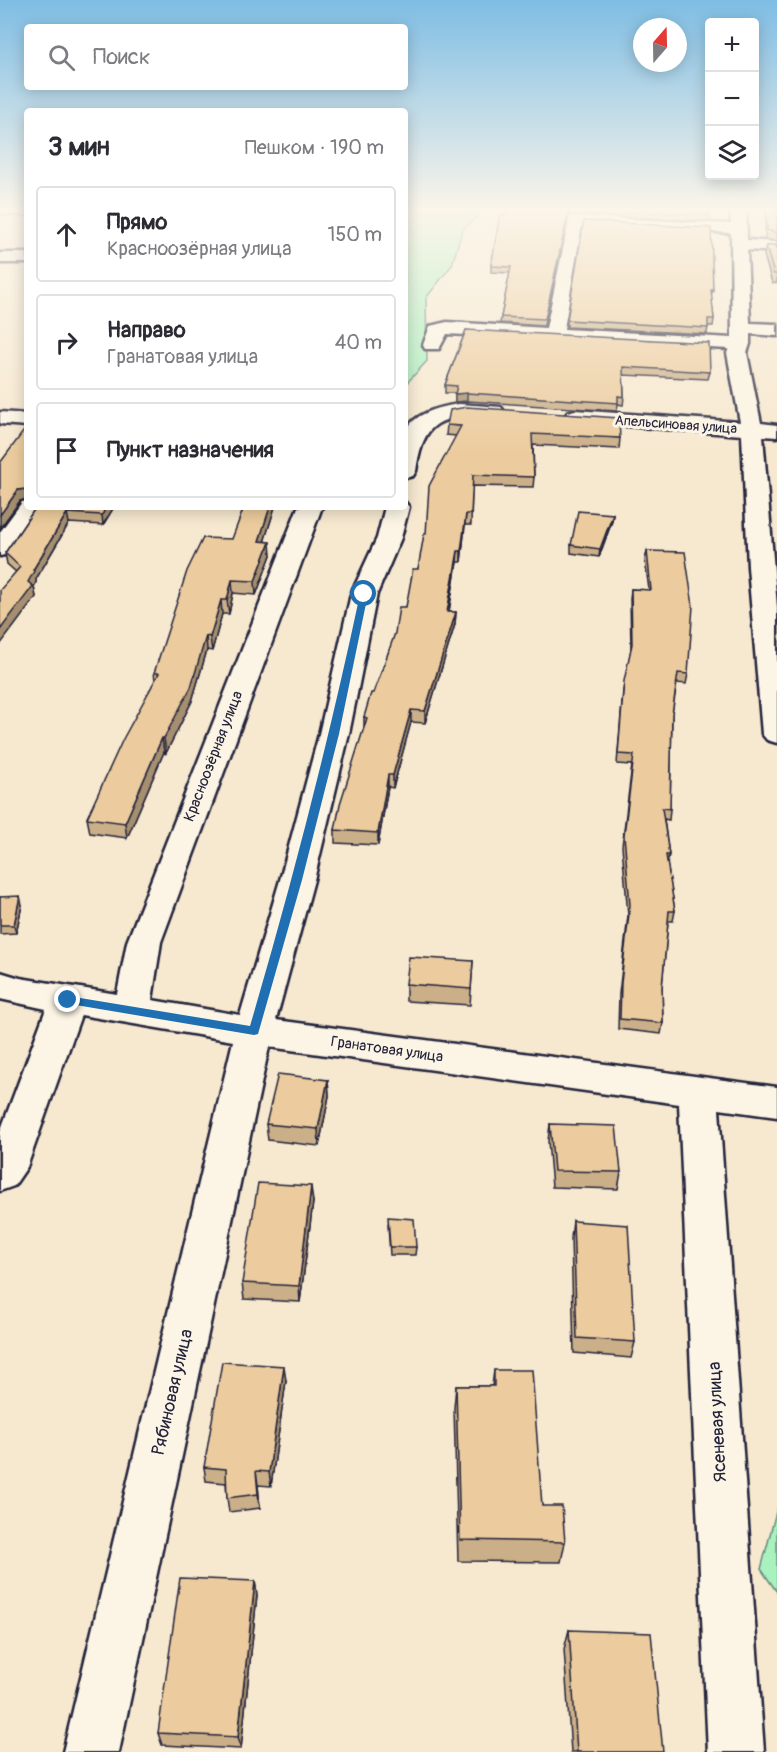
<!DOCTYPE html>
<html lang="ru">
<head>
<meta charset="utf-8">
<style>
	body { margin:0; font-family:Pangolin,sans-serif; background:#f2f2f3; color:#2b2b33 }
	.controls { position:absolute; right:18px; top:18px; display:grid; overflow:hidden; border-radius:6px; box-shadow:0 3px 15px #0003 }
	.controls button { width:54px; height:54px; display:grid; place-items:center; padding:0; border:0; border-bottom:2px solid #e1e1e2; background:#fff; color:#2b2b33; font:30px sans-serif }
	.compass { position:absolute; left:633px; top:18px; width:54px; height:54px; border-radius:50%; background:#fff; box-shadow:0 3px 15px #0003; rotate:20deg }
	.stop { position:absolute; width:18px; height:18px; margin:-14px; border:4px solid #1f6fb2; border-radius:50%; background:#fff }
	.stop.end { background:#1f6fb2; border-color:#fff; box-shadow:0 2px 6px #0008 }
	.list { margin:0; padding:0; list-style:none }
	h2 { display:flex; justify-content:space-between; align-items:center; height:78px; margin:0; padding:0 24px; font-size:26px }
	h2 small { font-size:20px; font-weight:400; color:#7c7c81 }
	.list li { display:grid; grid-template-columns:39px 1fr auto; gap:18px; align-items:center; box-sizing:border-box; height:96px; margin:0 12px 12px; padding:0 12px; border:2px solid #e1e1e2; border-radius:6px }
	.list b { display:block; font-size:22px; white-space:nowrap }
	.list p { margin:0; font-size:20px; white-space:nowrap; color:#7c7c81 }
	.list em { font-size:20px; font-style:normal; color:#7c7c81 }
	.icon { flex:none; width:33px; height:33px; fill:none; stroke:currentColor; stroke-width:2; stroke-linecap:round; stroke-linejoin:round }
	.map { position:relative; flex:none; width:777px; height:1752px; overflow:hidden }
	.search { position:absolute; background:#fff; box-shadow:0 3px 15px #0003; left:24px; top:24px; width:384px; height:66px; display:flex; align-items:center; gap:15px; box-sizing:border-box; padding:0 21px; border-radius:6px; color:#7c7c81; font-size:22px }
	.panel { position:absolute; background:#fff; box-shadow:0 3px 15px #0003; left:24px; top:108px; width:384px; height:402px; border-radius:6px }
	.map>svg:first-child { display:block }
</style>
</head>
<body>
<div class="map">
<svg width="777" height="1752" viewBox="0 0 777 1752">
	<rect width="100%" height="100%" fill="#f7e9d0"/>
	<filter id="ink" filterUnits="userSpaceOnUse"><feTurbulence type="fractalNoise" baseFrequency=".0167" numOctaves="2"/><feDisplacementMap in="SourceGraphic" scale="12" xChannelSelector="R" yChannelSelector="G"/><feConvolveMatrix kernelMatrix="1 2 1 2 8 2 1 2 1" color-interpolation-filters="sRGB"/></filter>
	<g filter="url(#ink)">
		<path fill="#a9f1bf" stroke="#668a7d" stroke-width="1.5" d="M 405,208 L 485,208 L 462,231 L 452,265 L 426,298 L 427,361 L 405,385 Z
			M 777,1508 L 777,1592 L 761,1569 Z"/>
		<g fill="none" stroke-linecap="round" stroke-linejoin="round">
			<g stroke="#22223b" stroke-width="5">
				<path id="street" d="M 0,208 L 27,208 L 27,215 L 0,214 Z
					M 730,208 L 746,208 L 747,240 L 777,242 L 777,252 L 747,250 L 750,323 L 777,324 L 777,336 L 750,334 L 750,344 L 747,353 L 761,423 L 777,425 L 777,437 L 763,436 L 777,607 L 777,743 L 767,740 L 762,734 L 748,567 L 742,435 L 575,422 L 568,420 L 565,416 L 568,412 L 575,410 L 740,422 L 727,353 L 729,349 L 447,334 L 439,349 L 425,349 L 423,345 L 430,326 L 447,322 L 546,328 L 570,216 L 731,224 ZM 582,224 L 731,233 L 732,338 L 564,329 Z
					M 0,253 L 27,253 L 27,263 L 0,263 Z
					M 459,404 L 501,407 L 504,411 L 501,415 C 492,418 483,416 473,416 C 431,417 422,432 416,471 L 413,476 L 405,478 C 405,464 402,448 405,435 C 410,413 441,407 459,404 Z
					M 0,412 L 27,414 L 27,426 L 0,424 Z
					M 27,501 L 27,507 L 42,507 L 9,554 L 0,556 L 0,532 L 22,502 Z
					M 405,502 L 409,507 L 401,538 L 377,594 L 349,734 L 314,880 L 276,1020 L 777,1087 L 777,1117 L 719,1109 L 764,1752 L 708,1752 L 679,1104 L 269,1047 L 119,1752 L 63,1752 L 233,1041 L 81,1015 L 27,1167 L 14,1186 L 0,1191 L 0,1132 L 46,1009 L 0,999 L 0,972 L 20,978 L 117,994 L 127,942 L 298,507 L 322,507 L 161,942 L 152,1000 L 240,1015 L 280,880 L 319,734 L 351,594 L 377,538 L 385,507 L 405,507 Z"/>
			</g>
			<use href="#street" fill="#fcf5e5" fill-rule="evenodd"/>
		</g>
		<path fill="#cbaf88" stroke="#22223b" stroke-width="1.5" d="M 507,208 L 710,208 L 710,215 L 709,221 L 569,214 L 544,326 L 500,323 L 501,317 L 510,273 L 491,272 L 491,266 L 504,216 Z
			M 766,208 L 777,208 L 777,242 L 765,239 Z
			M 777,245 L 777,283 L 772,283 L 764,255 L 766,246 Z
			M 713,290 L 711,296 L 714,319 L 713,326 L 708,326 L 707,334 L 567,327 L 567,320 Z
			M 466,330 L 710,372 L 708,379 L 623,375 L 624,397 L 623,405 L 618,404 L 617,411 L 467,401 L 455,402 L 455,393 L 445,393 L 445,385 Z
			M 447,425 L 620,438 L 619,449 L 533,445 L 534,477 L 533,487 L 472,486 L 471,525 L 465,525 L 461,562 L 457,562 L 449,612 L 456,612 L 455,624 L 425,723 L 411,722 L 393,788 L 388,787 L 378,845 L 335,843 L 335,830 L 364,728 L 364,717 L 406,607 L 418,569 L 426,534 L 456,436 L 446,435 Z
			M 36,507 L 114,507 L 103,525 L 69,523 L 36,579 L 36,582 L 34,587 L 36,597 L 16,572 L 7,564 L 5,553 Z
			M 275,507 L 264,542 L 271,555 L 256,595 L 233,593 L 229,614 L 222,614 L 212,651 L 207,650 L 192,701 L 166,753 L 164,752 L 127,838 L 90,833 L 87,818 L 155,680 L 154,673 L 232,539 Z
			M 613,514 L 612,521 L 599,557 L 571,553 L 571,545 Z
			M 647,551 L 688,674 L 686,684 L 677,683 L 672,714 L 670,809 L 669,820 L 664,819 L 669,855 L 667,864 L 675,911 L 673,921 L 668,921 L 662,987 L 663,1023 L 661,1034 L 618,1029 L 619,994 L 628,915 L 622,846 L 632,765 L 617,764 L 623,690 L 631,650 L 630,599 L 631,589 L 649,590 L 645,560 Z
			M 0,897 L 22,905 L 16,933 L 0,934 Z
			M 473,961 L 470,1005 L 406,1001 L 406,984 Z
			M 328,1080 L 329,1096 L 319,1146 L 268,1140 L 266,1124 Z
			M 550,1124 L 621,1172 L 618,1189 L 552,1187 L 548,1141 Z
			M 313,1202 L 300,1302 L 244,1299 L 242,1283 Z
			M 573,1221 L 635,1342 L 631,1358 L 574,1353 L 571,1238 Z
			M 388,1225 L 416,1247 L 415,1255 L 390,1255 Z
			M 494,1370 L 542,1506 L 565,1542 L 561,1562 L 458,1561 L 454,1408 L 456,1386 L 492,1386 Z
			M 286,1381 L 271,1486 L 258,1485 L 260,1508 L 229,1512 L 227,1498 L 226,1483 L 206,1481 L 204,1467 Z
			M 255,1581 L 257,1595 L 241,1749 L 162,1745 L 158,1733 Z
			M 569,1630 L 663,1752 L 571,1752 L 564,1649 Z"/>
		<path fill="#a58f6f" stroke="#22223b" stroke-width="1.5" d="M 569,209 L 569,214 L 544,326 L 545,319 Z
			M 467,393 L 467,401 L 455,402 L 455,394 Z
			M 25,489 L 27,499 L 20,501 L 0,528 L 0,515 L 18,490 Z
			M 106,507 L 114,507 L 103,525 L 102,515 Z
			M 270,507 L 275,507 L 260,555 L 259,541 Z
			M 67,513 L 69,523 L 36,579 L 36,582 L 34,587 L 36,597 L 0,645 L 0,630 L 28,582 L 33,570 Z
			M 466,514 L 465,525 L 461,562 L 461,551 Z
			M 613,514 L 612,521 L 599,557 L 600,549 Z
			M 270,542 L 271,555 L 256,595 L 255,581 Z
			M 458,551 L 457,562 L 447,623 L 447,612 Z
			M 232,580 L 233,593 L 229,614 L 227,600 Z
			M 221,600 L 222,614 L 212,651 L 210,637 Z
			M 456,612 L 455,624 L 425,723 L 425,711 Z
			M 206,636 L 207,650 L 192,701 L 166,753 L 164,738 Z
			M 411,710 L 411,722 L 393,788 L 393,775 Z
			M 162,738 L 164,752 L 127,838 L 125,823 Z
			M 388,775 L 388,787 L 378,845 L 378,833 Z
			M 20,896 L 22,905 L 16,933 L 14,925 Z
			M 328,1080 L 329,1096 L 319,1146 L 318,1129 Z
			M 311,1186 L 313,1202 L 300,1302 L 299,1286 Z
			M 284,1366 L 286,1381 L 271,1486 L 269,1472 Z
			M 256,1471 L 258,1485 L 260,1508 L 258,1494 Z
			M 255,1581 L 257,1595 L 241,1749 L 238,1737 Z"/>
		<path fill="#eccc9e" stroke="#22223b" stroke-width="1.5" d="M 507,208 L 710,208 L 710,215 L 569,209 L 545,319 L 501,317 L 511,267 L 491,266 L 500,215 L 504,216 Z
			M 767,208 L 777,208 L 777,233 L 767,230 Z
			M 584,221 L 711,228 L 713,290 L 711,290 L 714,319 L 708,319 L 708,328 L 567,320 Z
			M 777,245 L 777,274 L 774,274 L 766,246 Z
			M 466,330 L 709,343 L 710,372 L 623,367 L 624,397 L 618,396 L 618,403 L 467,393 L 455,394 L 457,386 L 445,385 Z
			M 467,407 L 619,418 L 620,438 L 532,434 L 534,477 L 473,475 L 471,514 L 466,514 L 461,551 L 458,551 L 447,612 L 456,612 L 425,711 L 411,710 L 393,775 L 388,775 L 378,833 L 335,830 L 340,804 L 367,718 L 364,717 L 371,693 L 374,693 L 395,633 L 399,607 L 406,607 L 413,569 L 418,569 L 424,534 L 426,534 L 429,486 L 461,426 L 447,425 L 450,410 Z
			M 26,428 L 27,428 L 27,491 L 25,489 L 18,490 L 0,515 L 0,463 Z
			M 36,507 L 106,507 L 102,515 L 67,513 L 33,570 L 34,571 L 28,582 L 33,586 L 0,630 L 0,590 L 20,567 L 5,553 Z
			M 244,507 L 270,507 L 259,541 L 270,542 L 255,581 L 232,580 L 227,600 L 221,600 L 210,637 L 206,636 L 191,687 L 164,738 L 162,738 L 125,823 L 87,818 L 123,739 L 159,673 L 154,673 L 187,571 L 203,538 L 232,539 Z
			M 578,511 L 613,514 L 600,549 L 571,545 Z
			M 647,551 L 685,552 L 693,606 L 688,674 L 678,673 L 672,714 L 670,809 L 662,808 L 669,855 L 666,855 L 675,911 L 669,911 L 662,987 L 663,1023 L 620,1019 L 621,983 L 630,905 L 624,835 L 634,755 L 618,754 L 624,681 L 632,644 L 631,589 L 651,590 Z
			M 20,896 L 14,925 L 0,925 L 0,897 Z
			M 409,957 L 473,961 L 471,989 L 406,984 Z
			M 278,1074 L 328,1080 L 318,1129 L 266,1124 Z
			M 550,1124 L 616,1126 L 621,1172 L 554,1171 Z
			M 258,1183 L 311,1186 L 299,1286 L 242,1283 Z
			M 388,1217 L 414,1219 L 416,1247 L 390,1247 Z
			M 573,1221 L 628,1225 L 635,1342 L 577,1338 Z
			M 222,1362 L 284,1366 L 269,1472 L 256,1471 L 258,1494 L 227,1498 L 226,1469 L 204,1467 Z
			M 494,1370 L 532,1370 L 542,1506 L 562,1506 L 565,1542 L 460,1540 L 456,1386 L 494,1386 Z
			M 180,1578 L 255,1581 L 238,1737 L 158,1733 Z
			M 569,1630 L 651,1633 L 663,1752 L 577,1752 Z"/>
	</g>
	<linearGradient id="sky" x2="0" y2="1"><stop stop-color="#7ebde4"/><stop offset="0.46" stop-color="#fbf5ea"/><stop offset="1" stop-color="#fbf5ea" stop-opacity="0"/></linearGradient>
	<rect width="777" height="454" fill="url(#sky)"/>
	<path fill="#1f6fb2" d="M 364,591 L 368,594 L 339,734 L 302,880 L 258,1034 L 254,1035 L 64,1003 L 64,997 L 68,996 L 250,1026 C 292,883 329,740 360,594 Z"/>
	<g text-anchor="middle" stroke-width="6" stroke-linejoin="round" paint-order="stroke">
		<g font-size="14" fill="#22223b" stroke="#fcf5e5">
			<text transform="translate(676 424) rotate(4)" y="5">Апельсиновая улица</text>
		</g>
		<g font-size="15" fill="#22223b" stroke="#fcf5e5">
			<text transform="translate(213 756) rotate(-69)" y="5">Красноозёрная улица</text>
			<text transform="translate(387 1049) rotate(8)" y="5">Гранатовая улица</text>
		</g>
		<g font-size="18" fill="#22223b" stroke="#fcf5e5">
			<text transform="translate(172 1392) rotate(-77)" y="6">Рябиновая улица</text>
			<text transform="translate(717 1422) rotate(-93)" y="6">Ясеневая улица</text>
		</g>
	</g>
</svg>
<div class="controls">
<button>+</button>
<button>−</button>
<button><svg class="icon" aria-label="layers" viewBox="0 0 24 24"><path d="M12 4l9 5-9 5-9-5zM3 14l9 5 9-5"/></svg></button>
</div>
<svg class="compass" viewBox="-18 -18 36 36"><path d="M0-13l5 13h-10z" fill="#e53935"/><path d="M0 13l5-13h-10z" fill="#7c7c81"/></svg>
<div class="stop" style="left:364px;top:594px"></div>
<div class="stop end" style="left:68px;top:1000px"></div>
<div class="search"><svg class="icon" aria-label="search" viewBox="0 0 24 24"><circle cx="10" cy="10" r="6"/><path d="M15 15l6 6"/></svg>Поиск</div>
<section class="panel">
<h2>3 мин<small>Пешком · 190 m</small></h2>
<ul class="list">
<li><svg class="icon" aria-label="ahead" viewBox="0 0 24 24"><path d="M12 20V5M6 11l6-6 6 6"/></svg><div><b>Прямо</b><p>Красноозёрная улица</p></div><em>150 m</em></li>
<li><svg class="icon" aria-label="right" viewBox="0 0 24 24"><path d="M7 20v-9h11M14 6l5 5-5 5"/></svg><div><b>Направо</b><p>Гранатовая улица</p></div><em>40 m</em></li>
<li><svg class="icon" aria-label="arrive" viewBox="0 0 24 24"><path d="M6 21V4h12l-3 4 3 4H6"/></svg><div><b>Пункт назначения</b></div></li>
</ul>
</section>
</div>
</body>
</html>
